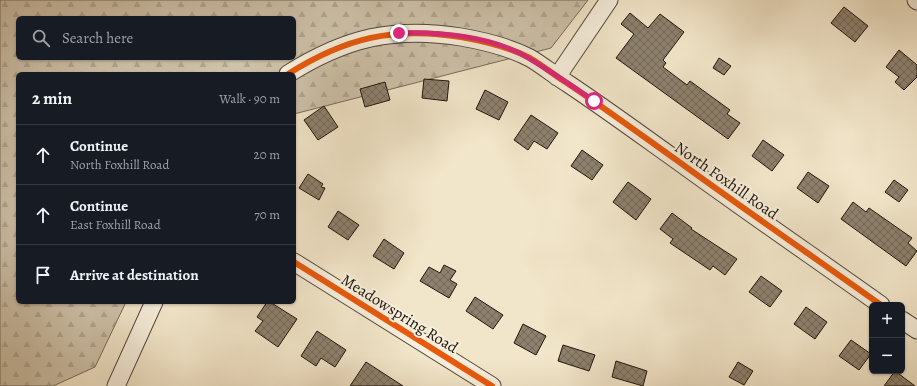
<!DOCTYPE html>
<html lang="en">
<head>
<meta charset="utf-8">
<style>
	body { margin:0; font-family:Alegreya,serif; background:#242831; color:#f1f3f6 }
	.controls { position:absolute; right:12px; bottom:12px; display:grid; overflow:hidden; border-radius:6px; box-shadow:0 1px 3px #0004 }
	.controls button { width:36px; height:36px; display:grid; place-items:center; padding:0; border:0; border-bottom:1px solid #363941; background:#171b24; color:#f1f3f6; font:20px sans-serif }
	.stop { position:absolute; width:12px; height:12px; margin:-9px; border:3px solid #db2777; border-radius:50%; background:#fff }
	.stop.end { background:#db2777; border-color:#fff; box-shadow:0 1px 4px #0008 }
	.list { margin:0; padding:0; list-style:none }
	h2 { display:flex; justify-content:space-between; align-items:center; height:52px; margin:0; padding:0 16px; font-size:17px }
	h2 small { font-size:13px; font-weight:400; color:#9ea1a6 }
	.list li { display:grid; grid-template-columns:26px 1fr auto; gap:12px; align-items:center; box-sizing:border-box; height:60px; padding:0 16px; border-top:1px solid #363941 }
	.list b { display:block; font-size:15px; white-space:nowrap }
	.list p { margin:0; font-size:13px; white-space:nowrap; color:#9ea1a6 }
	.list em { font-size:13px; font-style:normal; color:#9ea1a6 }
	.icon { flex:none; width:22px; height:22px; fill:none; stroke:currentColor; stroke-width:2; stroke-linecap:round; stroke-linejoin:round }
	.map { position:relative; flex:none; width:917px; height:386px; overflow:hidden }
	.search { position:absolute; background:#171b24; box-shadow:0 1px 3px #0004; left:16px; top:16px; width:280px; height:44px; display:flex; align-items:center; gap:10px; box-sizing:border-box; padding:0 14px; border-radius:6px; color:#9ea1a6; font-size:15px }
	.panel { position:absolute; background:#171b24; box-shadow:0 1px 3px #0004; left:16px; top:72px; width:280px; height:232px; border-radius:6px }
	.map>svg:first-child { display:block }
</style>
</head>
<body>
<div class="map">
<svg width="917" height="386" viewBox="0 0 917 386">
	<defs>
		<pattern id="forest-firs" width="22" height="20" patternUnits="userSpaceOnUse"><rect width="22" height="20" fill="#cec2aa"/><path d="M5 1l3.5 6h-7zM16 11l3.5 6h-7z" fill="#b0a691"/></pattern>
		<pattern id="building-cross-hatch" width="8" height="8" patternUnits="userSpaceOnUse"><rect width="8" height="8" fill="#8d816e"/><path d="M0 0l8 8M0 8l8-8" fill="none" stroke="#736859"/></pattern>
	</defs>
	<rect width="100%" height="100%" fill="#f2e6ca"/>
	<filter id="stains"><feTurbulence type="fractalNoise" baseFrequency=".005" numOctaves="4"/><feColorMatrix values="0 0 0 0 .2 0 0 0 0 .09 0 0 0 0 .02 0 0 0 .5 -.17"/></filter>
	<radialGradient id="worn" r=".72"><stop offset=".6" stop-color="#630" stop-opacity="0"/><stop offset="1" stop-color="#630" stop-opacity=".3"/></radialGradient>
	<path fill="url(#forest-firs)" stroke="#766b5a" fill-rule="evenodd" d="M 0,0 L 588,0 L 551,48 L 294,114 L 294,74 L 18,74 L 18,302 L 126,302 L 95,367 L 53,386 L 0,386 ZM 18,18 L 294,18 L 294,58 L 18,58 Z"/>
	<path fill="url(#building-cross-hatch)" stroke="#1f140b" d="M 844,7 L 868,26 L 855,42 L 831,23 Z
		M 630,13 L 648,28 L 660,14 L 684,32 L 663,60 L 666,63 L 663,67 L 687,85 L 690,81 L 730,110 L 727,114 L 740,123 L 728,139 L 616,58 L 634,34 L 621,24 Z
		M 899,50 L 917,65 L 917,77 L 904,90 L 895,82 L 899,77 L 886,67 Z
		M 719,58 L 731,66 L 724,75 L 713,68 Z
		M 424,79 L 449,81 L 447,101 L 422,98 Z
		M 385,82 L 390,100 L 365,107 L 360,89 Z
		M 485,90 L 508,102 L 499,120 L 476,109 Z
		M 324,106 L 338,127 L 318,140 L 304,120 Z
		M 531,115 L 558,133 L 547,149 L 534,141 L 528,150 L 514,140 Z
		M 763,140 L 784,155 L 772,171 L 752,156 Z
		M 582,150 L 603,165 L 592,180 L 571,166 Z
		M 808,172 L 829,186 L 818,203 L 797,188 Z
		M 308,174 L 323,184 L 321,187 L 325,188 L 319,200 L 299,188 Z
		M 894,180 L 908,190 L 899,202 L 885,192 Z
		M 628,182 L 651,199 L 636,220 L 613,202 Z
		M 853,202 L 866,212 L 869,208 L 912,238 L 908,243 L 917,251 L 906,266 L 841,219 Z
		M 338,211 L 359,225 L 348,240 L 328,227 Z
		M 672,213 L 692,228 L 691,229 L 737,259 L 725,275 L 713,266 L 710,270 L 670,243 L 673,239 L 660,229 Z
		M 384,239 L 404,253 L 394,269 L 373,256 Z
		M 444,265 L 456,271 L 450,280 L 457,284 L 449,298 L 420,281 L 429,267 L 440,273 Z
		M 761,276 L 782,291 L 770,307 L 749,292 Z
		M 475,297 L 503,315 L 493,329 L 466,311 Z
		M 267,302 L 270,302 L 297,319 L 278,347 L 255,331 L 263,321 L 257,317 Z
		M 806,307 L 827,322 L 815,339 L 794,324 Z
		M 523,324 L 546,336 L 536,355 L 514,343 Z
		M 317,331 L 346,350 L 335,367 L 321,358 L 316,366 L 301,356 Z
		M 851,340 L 871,354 L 859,370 L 839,356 Z
		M 563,345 L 595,355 L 589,371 L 558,361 Z
		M 616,361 L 647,371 L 643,386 L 612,377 Z
		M 366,362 L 403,386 L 350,386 Z
		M 738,362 L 753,371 L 744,385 L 729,377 Z
		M 895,371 L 915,386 L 884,386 Z"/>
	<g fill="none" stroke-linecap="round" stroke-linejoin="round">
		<g stroke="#54483b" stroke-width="19">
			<path id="minor" d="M 916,0 L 917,1
				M 288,74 C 345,38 394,26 461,37 C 484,41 509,47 530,58 C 542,65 554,75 567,83 C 606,109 644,137 682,164 C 748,212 815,258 881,305
				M 557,77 L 609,0
				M 294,262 L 492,386
				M 902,320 L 917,330
				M 116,386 L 154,302"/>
		</g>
		<use href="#minor" stroke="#f7efdd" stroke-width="17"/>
		<g stroke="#f7efdd" stroke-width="8">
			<path id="cycleway" d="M 288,74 C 345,38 394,26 461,37 C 484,41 509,47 530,58 C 542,65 554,75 567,83 C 606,109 644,137 682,164 C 748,212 815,258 881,305
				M 294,262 L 492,386"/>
		</g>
		<use href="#cycleway" stroke="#e8590c" stroke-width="6"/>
	</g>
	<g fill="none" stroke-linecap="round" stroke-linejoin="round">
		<path stroke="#db2777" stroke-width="5" d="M 399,33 C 442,32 493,36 530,59 C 552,72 573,87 594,101"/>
	</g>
	<g text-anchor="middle" stroke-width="4" stroke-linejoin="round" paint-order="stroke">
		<g font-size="16" fill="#1f140b" stroke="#f7efdd">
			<text transform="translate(727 180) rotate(35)" y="6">North Foxhill Road</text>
			<text transform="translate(400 313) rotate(32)" y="6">Meadowspring Road</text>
		</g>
	</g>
	<rect width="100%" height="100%" filter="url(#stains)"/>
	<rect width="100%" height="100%" fill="url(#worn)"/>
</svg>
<div class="controls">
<button>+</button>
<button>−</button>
</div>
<div class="stop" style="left:594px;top:101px"></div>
<div class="stop end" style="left:399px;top:33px"></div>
<div class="search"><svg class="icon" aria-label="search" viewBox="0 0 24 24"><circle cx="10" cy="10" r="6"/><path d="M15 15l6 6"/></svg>Search here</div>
<section class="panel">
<h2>2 min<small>Walk · 90 m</small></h2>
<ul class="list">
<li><svg class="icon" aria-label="ahead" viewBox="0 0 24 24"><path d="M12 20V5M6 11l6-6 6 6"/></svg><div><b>Continue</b><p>North Foxhill Road</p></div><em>20 m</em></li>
<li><svg class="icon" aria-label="ahead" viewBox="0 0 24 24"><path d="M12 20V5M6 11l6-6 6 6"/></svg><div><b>Continue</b><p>East Foxhill Road</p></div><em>70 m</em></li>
<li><svg class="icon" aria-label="arrive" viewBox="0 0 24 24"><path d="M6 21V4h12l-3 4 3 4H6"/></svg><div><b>Arrive at destination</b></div></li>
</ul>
</section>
</div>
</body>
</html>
